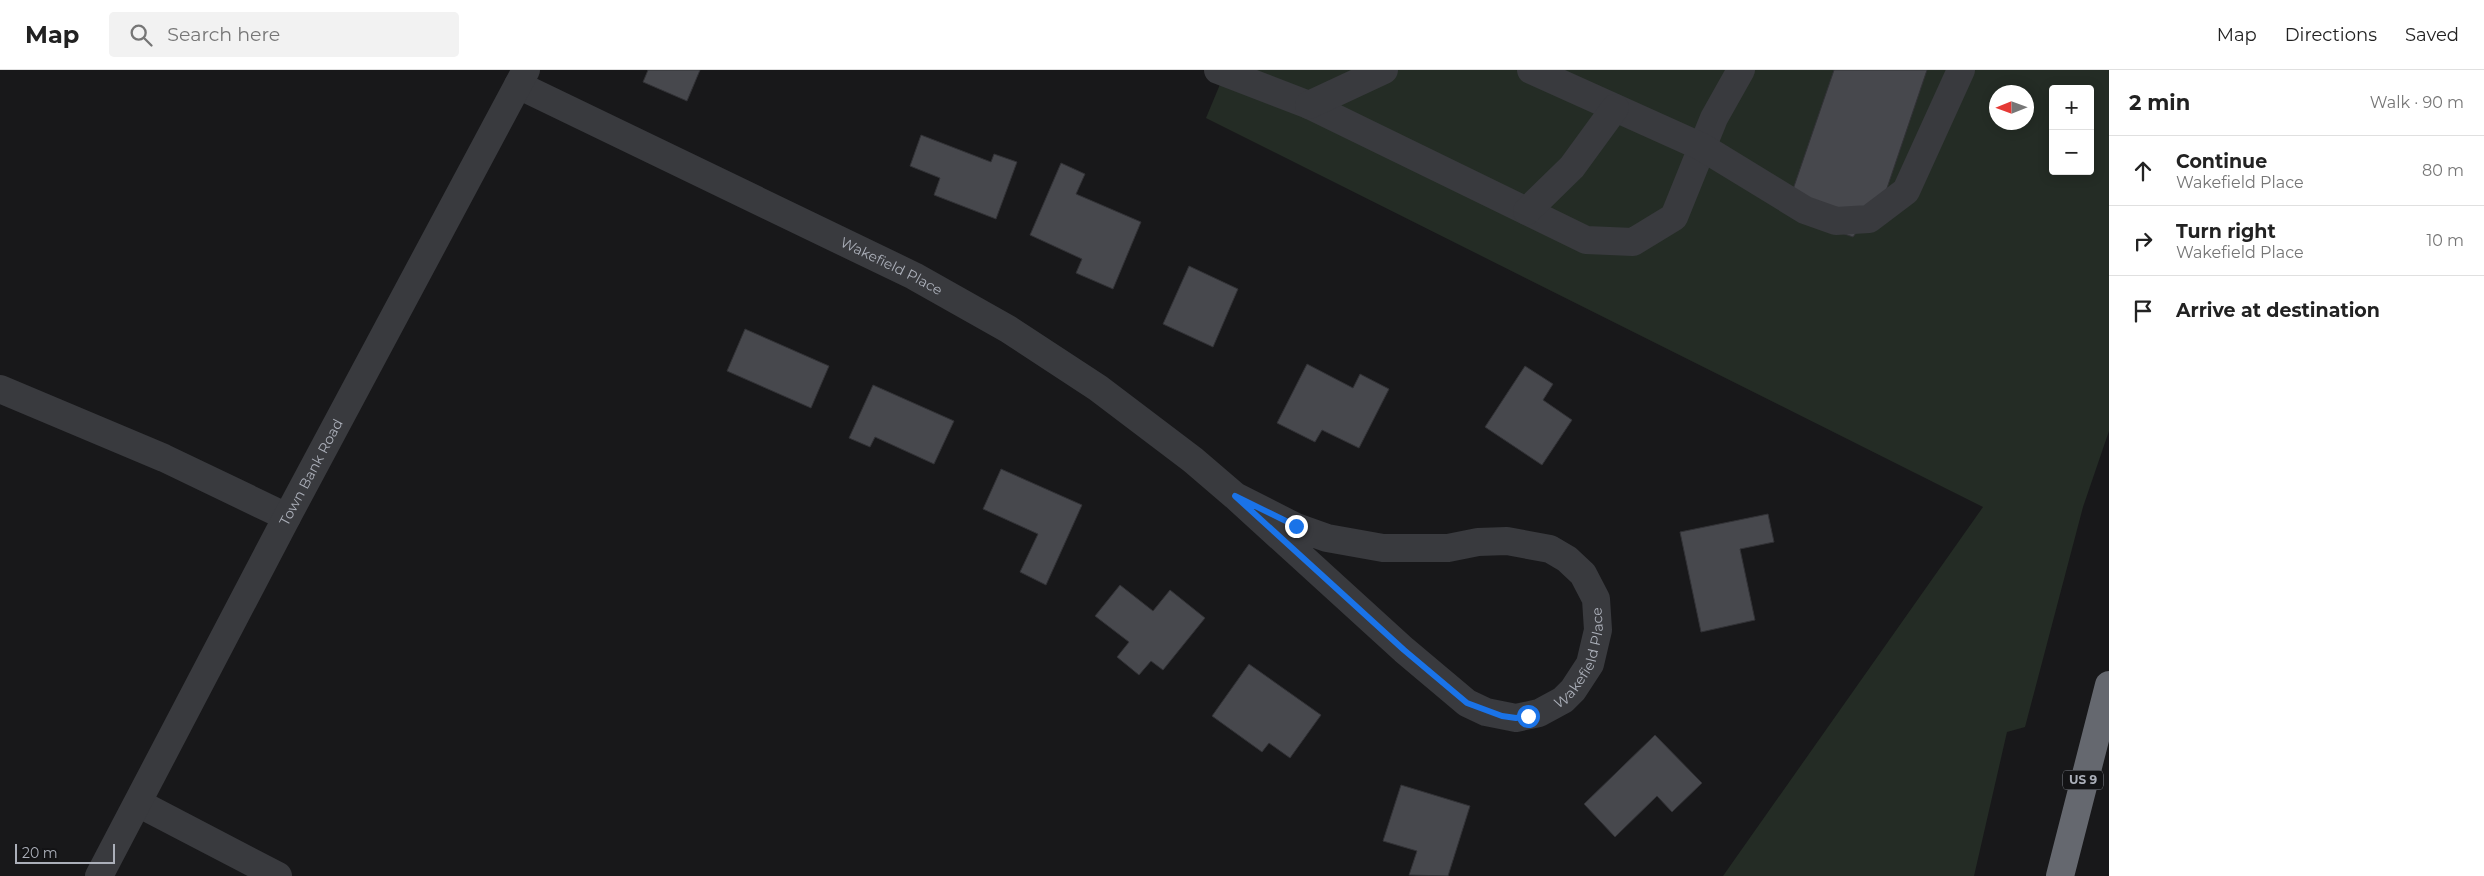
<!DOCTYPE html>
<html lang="en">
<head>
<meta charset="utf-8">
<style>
	body { margin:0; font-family:Montserrat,sans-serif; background:#f2f2f2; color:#222 }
	.controls { position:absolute; right:15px; top:15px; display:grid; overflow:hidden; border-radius:5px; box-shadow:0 2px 12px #0003 }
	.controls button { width:45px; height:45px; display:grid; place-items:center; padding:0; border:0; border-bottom:1px solid #e0e0e0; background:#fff; color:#222; font:25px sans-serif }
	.compass { position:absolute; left:1989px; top:15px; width:45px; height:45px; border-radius:50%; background:#fff; box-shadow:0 2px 12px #0003; rotate:269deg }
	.scale { position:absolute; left:15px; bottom:12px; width:100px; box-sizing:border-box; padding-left:5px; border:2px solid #abafb9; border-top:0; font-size:14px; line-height:18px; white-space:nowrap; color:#abafb9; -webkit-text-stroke:4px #131315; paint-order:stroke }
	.stop { position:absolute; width:15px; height:15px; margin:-11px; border:4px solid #1a73e8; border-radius:50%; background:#fff }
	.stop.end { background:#1a73e8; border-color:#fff; box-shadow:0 1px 5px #0008 }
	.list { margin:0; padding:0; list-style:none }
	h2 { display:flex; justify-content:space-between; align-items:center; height:65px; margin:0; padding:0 20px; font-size:21px }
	h2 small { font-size:16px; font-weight:400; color:#767676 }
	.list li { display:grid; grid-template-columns:32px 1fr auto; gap:15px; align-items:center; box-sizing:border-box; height:70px; padding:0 20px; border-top:1px solid #e0e0e0 }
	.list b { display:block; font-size:19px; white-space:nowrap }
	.list p { margin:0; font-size:16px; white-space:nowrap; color:#767676 }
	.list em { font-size:16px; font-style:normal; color:#767676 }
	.icon { flex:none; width:28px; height:28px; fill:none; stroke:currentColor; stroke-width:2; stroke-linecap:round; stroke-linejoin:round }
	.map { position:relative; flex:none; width:2109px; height:806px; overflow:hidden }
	header { display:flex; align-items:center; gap:30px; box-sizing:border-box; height:70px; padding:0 25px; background:#fff; border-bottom:1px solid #e0e0e0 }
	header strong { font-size:24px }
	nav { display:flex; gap:28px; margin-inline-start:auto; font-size:18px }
	.search { width:350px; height:45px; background:#f2f2f2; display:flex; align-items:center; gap:12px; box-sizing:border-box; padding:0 18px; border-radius:5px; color:#767676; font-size:19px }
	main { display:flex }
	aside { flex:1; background:#fff }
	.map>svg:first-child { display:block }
</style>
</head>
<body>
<header>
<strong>Map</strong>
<div class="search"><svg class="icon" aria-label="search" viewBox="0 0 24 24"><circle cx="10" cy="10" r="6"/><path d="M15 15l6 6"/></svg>Search here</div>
<nav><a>Map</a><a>Directions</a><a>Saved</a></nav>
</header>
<main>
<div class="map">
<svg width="2109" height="806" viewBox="0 0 2109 806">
	<rect width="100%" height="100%" fill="#18181a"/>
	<path fill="#242c25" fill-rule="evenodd" d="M 1226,0 L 2109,0 L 2109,361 L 2083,437 L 2025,657 L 2007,662 L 1974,806 L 1723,806 L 1983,437 L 1206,48 ZM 2053,19 L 2090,19 L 2090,101 L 2053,101 ZM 1996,22 L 2026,22 L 2026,52 L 1996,52 Z"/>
	<path fill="#47484d" stroke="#323236" d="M 648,0 L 700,0 L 687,31 L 643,12 Z
		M 1834,0 L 1927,0 L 1885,124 L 1853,167 L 1805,150 L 1790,128 Z
		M 921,65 L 991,92 L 994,84 L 1017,92 L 996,149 L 934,125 L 940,108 L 910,96 Z
		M 1061,93 L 1085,104 L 1076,124 L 1141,152 L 1113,219 L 1076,203 L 1082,189 L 1030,165 Z
		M 1189,196 L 1238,219 L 1213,277 L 1163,254 Z
		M 745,259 L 829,296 L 811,338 L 727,301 Z
		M 1307,294 L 1353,318 L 1360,304 L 1389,319 L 1359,378 L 1322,360 L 1315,372 L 1277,353 Z
		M 1525,296 L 1553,314 L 1543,330 L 1572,350 L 1542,395 L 1485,357 Z
		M 873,315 L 954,351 L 934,394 L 875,367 L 870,377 L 849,368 Z
		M 1001,399 L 1082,435 L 1046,515 L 1020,502 L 1038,464 L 983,439 Z
		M 1768,444 L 1774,472 L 1740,479 L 1755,550 L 1701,562 L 1680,462 Z
		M 1120,515 L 1153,541 L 1170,520 L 1205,548 L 1163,600 L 1151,591 L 1139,605 L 1117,587 L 1129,572 L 1095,546 Z
		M 1249,594 L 1321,645 L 1290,688 L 1269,673 L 1262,682 L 1212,646 Z
		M 1655,665 L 1702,713 L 1672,742 L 1657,726 L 1615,767 L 1584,734 Z
		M 1401,715 L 1470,736 L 1448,806 L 1409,805 L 1417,781 L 1383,771 Z"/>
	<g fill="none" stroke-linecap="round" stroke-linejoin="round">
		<g stroke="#393a3e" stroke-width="28">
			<path d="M 1218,0 L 1309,35 L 1586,170 L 1633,172 L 1674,147 L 1714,48 L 1741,0"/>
			<path d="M 1531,0 L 1702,77 L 1805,140 L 1836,151 L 1869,149 L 1906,121 L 1961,0"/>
			<path id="s1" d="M 518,15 L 914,206 L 1008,259 L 1098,318 L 1193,390 L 1235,426 L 1404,580 L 1467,633 L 1486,642 L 1516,648 L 1539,643 L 1563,630 L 1573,620 L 1590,594 L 1598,560 L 1596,529 L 1583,504 L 1567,489 L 1550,479 L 1507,471 L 1478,472 L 1448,478 L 1383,478 L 1327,468 L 1296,457 L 1235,426"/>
			<path d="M 1309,35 L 1384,0"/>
			<path d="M 1527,141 L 1572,97 L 1615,38"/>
			<path d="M 0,319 L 164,388 L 287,447"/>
			<path d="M 138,733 L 278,806"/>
			<path id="s2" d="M 99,806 L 287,447 L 526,0"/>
		</g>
		<path stroke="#65686f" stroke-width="28" d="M 2060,806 L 2109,615"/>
	</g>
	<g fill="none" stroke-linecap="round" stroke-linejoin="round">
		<path stroke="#1a73e8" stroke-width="6" d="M 1296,456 L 1235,426 L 1404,580 L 1467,633 L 1502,646 L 1516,648 L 1528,646"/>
	</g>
	<g text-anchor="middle" stroke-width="4" stroke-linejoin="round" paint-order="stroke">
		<rect fill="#131315" stroke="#7d8088" stroke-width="1" x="2063" y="700.5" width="40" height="19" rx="4"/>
		<g font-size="12" font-weight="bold" fill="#abafb9">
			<text x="2083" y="714">US 9</text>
		</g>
		<g font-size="14" fill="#abafb9" stroke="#131315">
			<text dy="5" stroke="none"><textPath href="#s1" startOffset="415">Wakefield Place</textPath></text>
			<text dy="5" stroke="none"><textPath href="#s2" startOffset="456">Town Bank Road</textPath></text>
			<text dy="5" stroke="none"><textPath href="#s1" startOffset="1290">Wakefield Place</textPath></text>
		</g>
	</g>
</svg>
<div class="controls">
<button>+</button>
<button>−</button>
</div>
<svg class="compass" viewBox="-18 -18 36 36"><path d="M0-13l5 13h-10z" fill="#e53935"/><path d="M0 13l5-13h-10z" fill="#767676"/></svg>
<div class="scale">20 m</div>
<div class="stop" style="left:1528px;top:646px"></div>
<div class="stop end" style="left:1296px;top:456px"></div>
</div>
<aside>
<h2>2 min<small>Walk · 90 m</small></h2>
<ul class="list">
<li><svg class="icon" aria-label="ahead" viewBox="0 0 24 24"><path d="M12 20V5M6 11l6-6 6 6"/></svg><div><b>Continue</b><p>Wakefield Place</p></div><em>80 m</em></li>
<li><svg class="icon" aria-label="right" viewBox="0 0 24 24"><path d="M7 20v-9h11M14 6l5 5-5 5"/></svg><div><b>Turn right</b><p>Wakefield Place</p></div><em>10 m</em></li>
<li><svg class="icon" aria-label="arrive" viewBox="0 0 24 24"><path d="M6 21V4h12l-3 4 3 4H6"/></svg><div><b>Arrive at destination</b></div></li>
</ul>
</aside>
</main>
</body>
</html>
